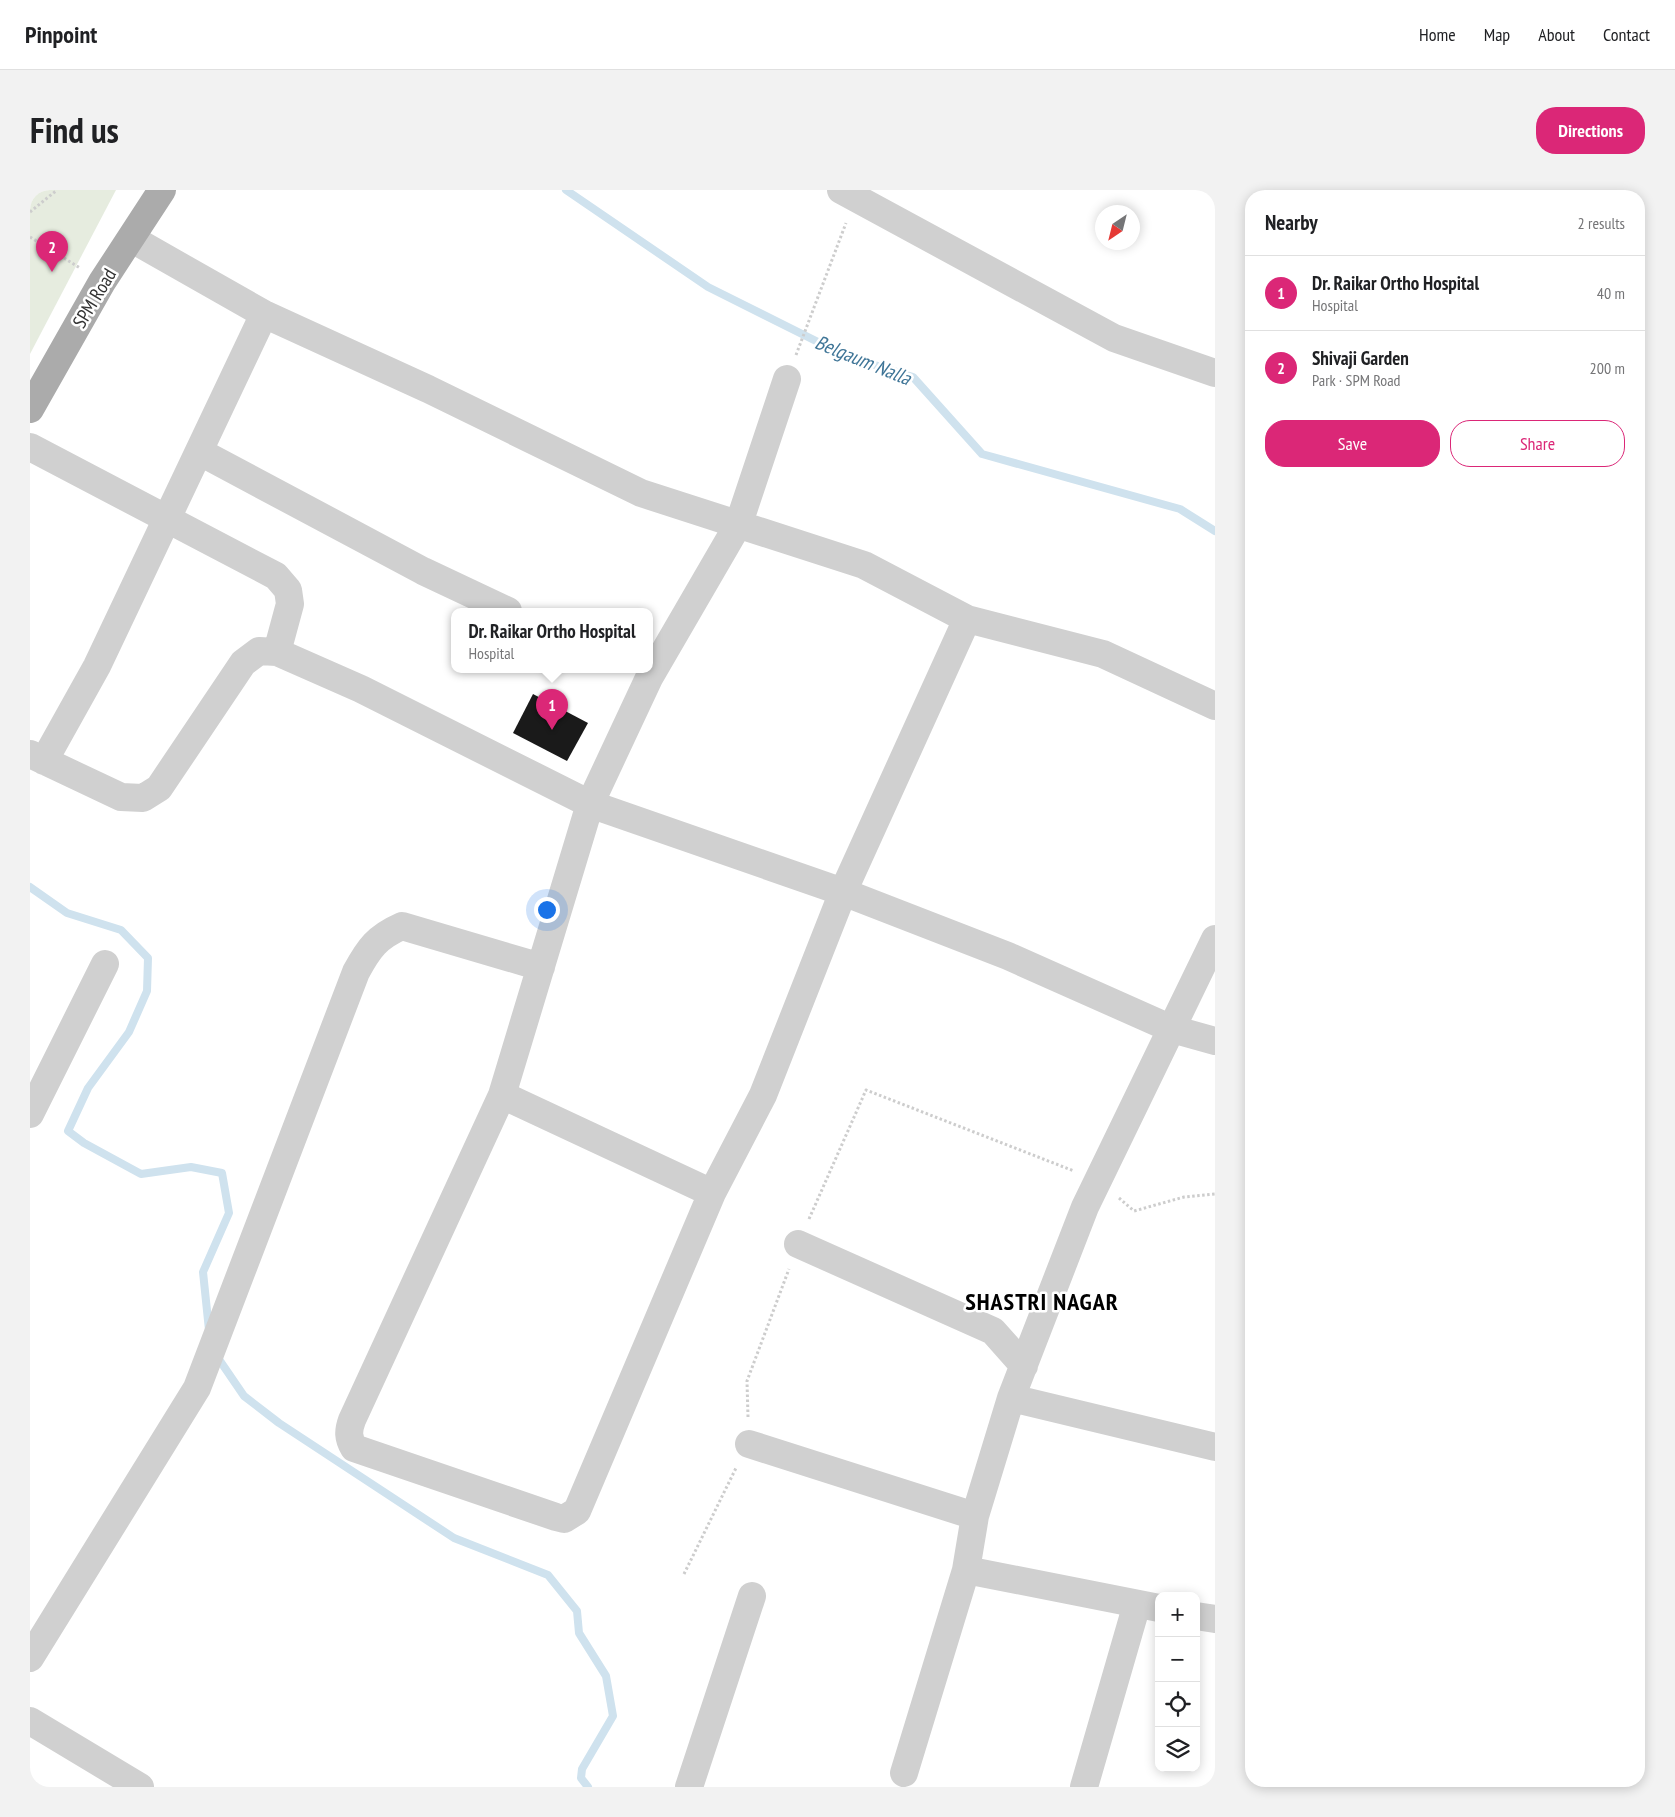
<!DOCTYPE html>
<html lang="en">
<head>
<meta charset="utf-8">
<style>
	body { margin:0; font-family:"PT Sans Narrow",sans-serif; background:#f2f2f2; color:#202124 }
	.controls { position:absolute; right:15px; bottom:15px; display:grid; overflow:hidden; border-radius:10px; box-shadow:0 2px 12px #0003 }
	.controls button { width:45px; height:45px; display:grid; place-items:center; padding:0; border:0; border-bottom:1px solid #e0e0e0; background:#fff; color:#202124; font:25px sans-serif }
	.compass { position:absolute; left:1065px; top:15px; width:45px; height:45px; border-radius:50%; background:#fff; box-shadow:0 2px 12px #0003; rotate:215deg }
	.you { position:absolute; left:516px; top:719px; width:18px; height:18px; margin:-12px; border:4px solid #fff; border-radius:50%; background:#1a73e8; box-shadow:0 0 0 8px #1a73e833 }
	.badge { display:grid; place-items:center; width:32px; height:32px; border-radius:50%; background:#db2777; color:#fff; font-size:16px; font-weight:700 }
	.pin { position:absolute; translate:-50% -41px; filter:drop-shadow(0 1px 2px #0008) }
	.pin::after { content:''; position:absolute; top:26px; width:18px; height:15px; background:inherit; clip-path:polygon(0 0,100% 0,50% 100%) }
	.popup { position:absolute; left:421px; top:418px; width:202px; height:65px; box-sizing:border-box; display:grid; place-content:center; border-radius:10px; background:#fff; filter:drop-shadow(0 1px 4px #0005); font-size:16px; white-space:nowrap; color:#757577 }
	.popup b { font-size:19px; color:#202124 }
	.popup::after { content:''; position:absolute; left:50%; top:100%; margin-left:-10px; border:10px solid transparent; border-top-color:#fff }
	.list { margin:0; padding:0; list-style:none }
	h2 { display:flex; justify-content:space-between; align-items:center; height:65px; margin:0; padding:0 20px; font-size:21px }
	h2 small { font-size:16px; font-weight:400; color:#757577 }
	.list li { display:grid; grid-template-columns:32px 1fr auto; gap:15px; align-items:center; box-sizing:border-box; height:75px; padding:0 20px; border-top:1px solid #e0e0e0 }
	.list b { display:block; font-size:19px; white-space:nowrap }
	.list p { margin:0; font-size:16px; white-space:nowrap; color:#757577 }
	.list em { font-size:16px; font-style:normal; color:#757577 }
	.actions { display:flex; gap:10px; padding:15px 20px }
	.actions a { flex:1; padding:11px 0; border:1px solid #db2777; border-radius:20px; text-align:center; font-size:18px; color:#db2777 }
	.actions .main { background:#db2777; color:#fff }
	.icon { flex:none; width:28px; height:28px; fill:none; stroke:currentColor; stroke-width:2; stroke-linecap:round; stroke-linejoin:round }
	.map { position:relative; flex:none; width:1185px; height:1597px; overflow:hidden; border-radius:20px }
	header { display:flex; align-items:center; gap:30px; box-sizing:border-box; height:70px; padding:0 25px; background:#fff; border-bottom:1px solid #e0e0e0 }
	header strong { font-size:24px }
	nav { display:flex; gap:28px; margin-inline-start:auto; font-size:18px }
	.intro { display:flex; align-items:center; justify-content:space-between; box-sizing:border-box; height:120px; padding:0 30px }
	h1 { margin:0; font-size:35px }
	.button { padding:12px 22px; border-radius:20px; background:#db2777; color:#fff; font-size:18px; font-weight:700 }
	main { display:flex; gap:30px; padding:0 30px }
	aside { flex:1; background:#fff; border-radius:20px; box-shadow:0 2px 12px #0003 }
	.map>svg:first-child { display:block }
</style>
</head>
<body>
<header>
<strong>Pinpoint</strong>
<nav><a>Home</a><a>Map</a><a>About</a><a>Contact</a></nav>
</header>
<div class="intro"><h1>Find us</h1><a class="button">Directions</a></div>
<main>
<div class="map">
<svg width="1185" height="1597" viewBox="0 0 1185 1597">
	<rect width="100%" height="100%" fill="#fff"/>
	<path fill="#e6ecdf" d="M 0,0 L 86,0 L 0,164 Z"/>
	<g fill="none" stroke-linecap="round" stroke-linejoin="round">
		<path stroke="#cfe2ee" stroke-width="8" d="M 536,0 L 678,97 L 816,166 L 883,187 L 952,264 L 1150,319 L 1185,341
			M 0,697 L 37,723 L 91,740 L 118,768 L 117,801 L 99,842 L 58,898 L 38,941 L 54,953 L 111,984 L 161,977 L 192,983 L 199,1023 L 173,1082 L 179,1140
			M 186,1165 L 214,1206 L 249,1233 L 424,1348 L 518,1385 L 547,1421 L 549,1443 L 576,1486 L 583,1526 L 552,1579 L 551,1588 L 558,1597"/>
	</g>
	<path fill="#1a1a1a" d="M 503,504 L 558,533 L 537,571 L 483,543 Z"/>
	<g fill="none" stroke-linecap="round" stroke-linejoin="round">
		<path stroke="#cdcdcd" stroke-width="3" stroke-dasharray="2.5 2.5" stroke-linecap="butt" d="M 0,22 L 27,0
			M 0,47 L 50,78
			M 766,165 L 816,33
			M 1089,1008 L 1104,1021 L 1154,1007 L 1185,1004
			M 779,1029 L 836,900 L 1044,981
			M 718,1227 L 717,1191 L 759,1079
			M 654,1384 L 706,1278"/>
		<path stroke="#d0d0d0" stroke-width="28" d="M 811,0 L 1084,148 L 1185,183
			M 102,49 L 234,124 L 398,199 L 611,303 L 834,375 L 937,429 L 1073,464 L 1185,516
			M 757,189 L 709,333 L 619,488 L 560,614 L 472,905 L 322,1230 C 318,1241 318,1248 324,1258 L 526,1327 L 534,1329 L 547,1321 L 682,1003 L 733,905 L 813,702 L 937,429
			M 0,257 L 246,386 L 258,400 L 260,414 L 247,462
			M 170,262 L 393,381 L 478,421
			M 0,564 L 91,607 L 113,608 L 129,598 L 213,473 L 229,461 L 247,462 L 331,499 L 560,614 L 813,702 L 978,766 L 1142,839 L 1185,851
			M 14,571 L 67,476 L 234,124
			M 472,905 L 682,1003
			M 0,924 L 75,774
			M 768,1054 L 963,1141 L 994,1176
			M 981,1208 L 1185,1257
			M 719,1254 L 945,1326
			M 936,1380 L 1129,1418
			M 1166,1426 L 1185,1429
			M 0,1468 L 167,1198 L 326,782 C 339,758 347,747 372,736 L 511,777
			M 0,1531 L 110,1597
			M 874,1583 L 936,1380 L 945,1326 L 981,1208 L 1055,1017 L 1185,749
			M 659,1597 L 722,1406
			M 1054,1597 L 1107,1414"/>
		<path stroke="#ababab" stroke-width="28" d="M 0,219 L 72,92 L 132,0"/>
	</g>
	<g text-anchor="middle" stroke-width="5" stroke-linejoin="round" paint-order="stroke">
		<g font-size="19" fill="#333" stroke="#fff">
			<text transform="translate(64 108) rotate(-59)" y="7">SPM Road</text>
		</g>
		<g font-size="20" font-style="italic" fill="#3f7597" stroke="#fff">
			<text transform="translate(833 170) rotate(22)" y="7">Belgaum Nalla</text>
		</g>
		<g font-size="24" font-weight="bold" letter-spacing="1" fill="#000" stroke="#fff">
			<text x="1012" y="1120">SHASTRI NAGAR</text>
		</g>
	</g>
</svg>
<div class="controls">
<button>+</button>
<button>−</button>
<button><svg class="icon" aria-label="locate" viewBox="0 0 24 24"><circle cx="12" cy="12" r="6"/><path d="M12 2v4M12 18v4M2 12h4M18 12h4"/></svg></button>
<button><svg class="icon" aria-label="layers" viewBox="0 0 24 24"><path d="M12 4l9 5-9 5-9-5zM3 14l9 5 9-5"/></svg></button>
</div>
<svg class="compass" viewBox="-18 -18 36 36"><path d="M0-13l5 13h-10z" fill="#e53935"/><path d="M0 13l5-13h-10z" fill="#757577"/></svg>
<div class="you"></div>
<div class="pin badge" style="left:522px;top:540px">1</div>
<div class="popup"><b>Dr. Raikar Ortho Hospital</b>Hospital</div>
<div class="pin badge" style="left:22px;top:82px">2</div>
</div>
<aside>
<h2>Nearby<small>2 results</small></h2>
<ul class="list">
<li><span class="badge">1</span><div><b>Dr. Raikar Ortho Hospital</b><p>Hospital</p></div><em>40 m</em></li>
<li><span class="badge">2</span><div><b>Shivaji Garden</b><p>Park · SPM Road</p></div><em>200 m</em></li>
</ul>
<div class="actions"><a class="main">Save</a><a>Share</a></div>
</aside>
</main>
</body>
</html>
